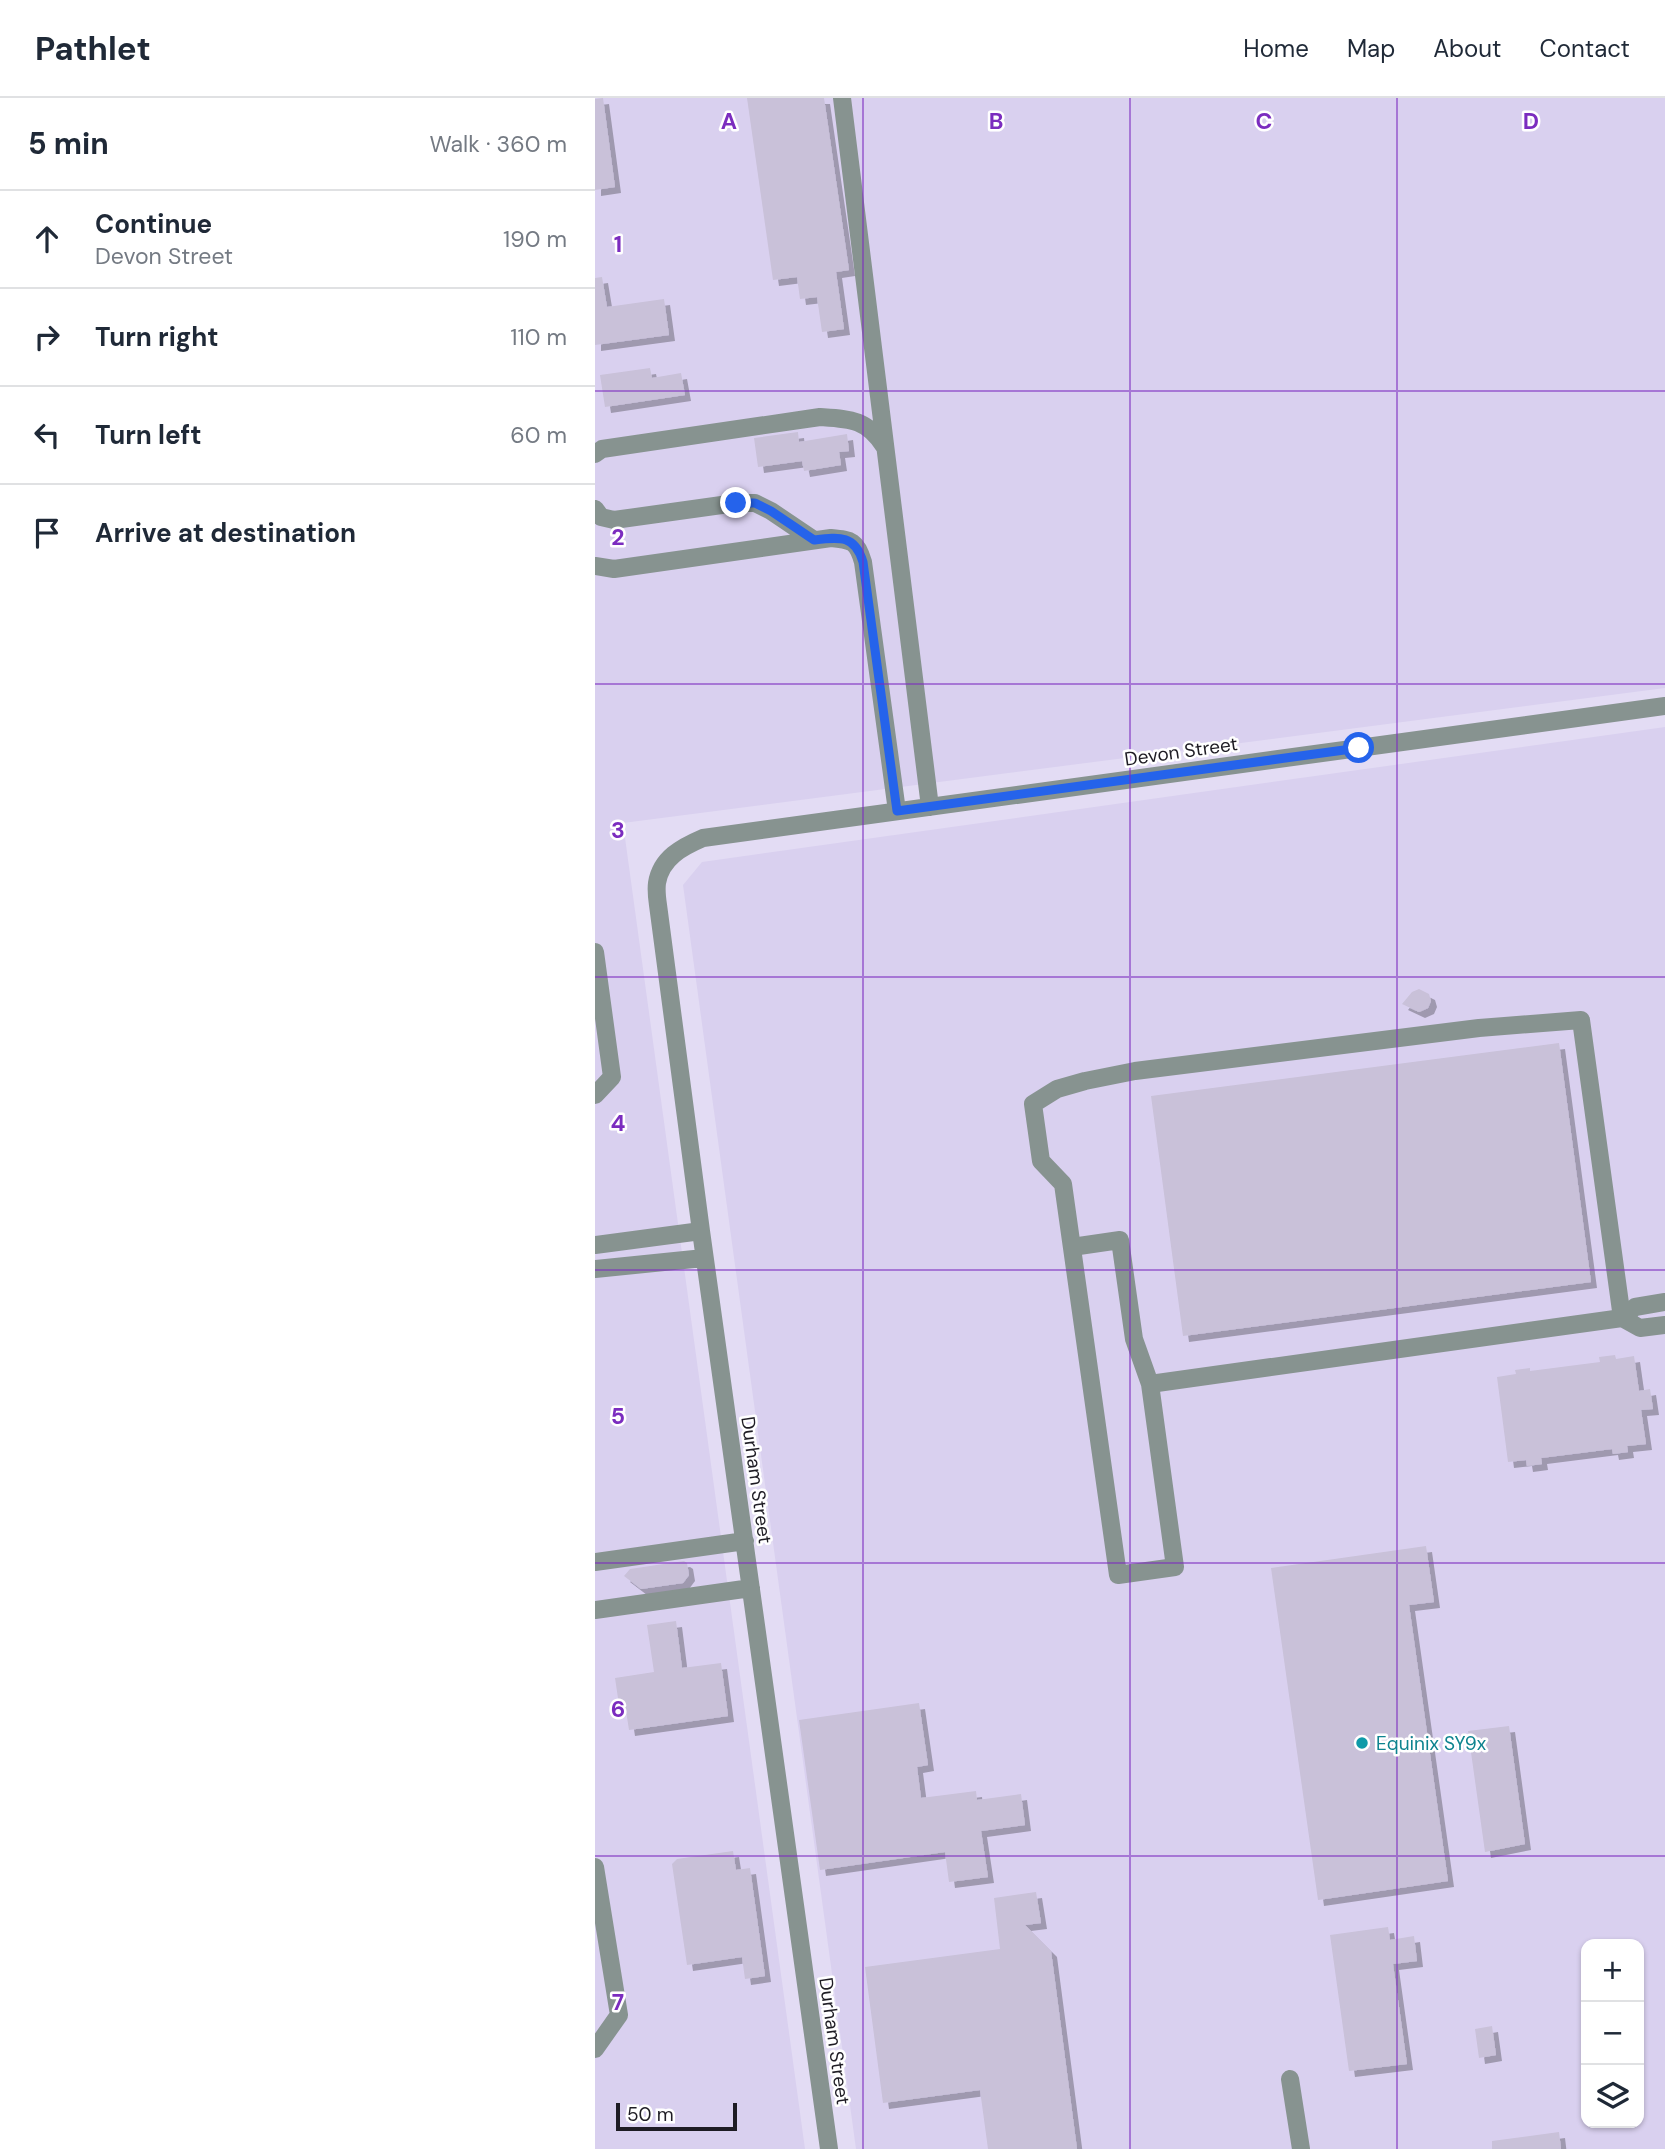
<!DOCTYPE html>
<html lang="en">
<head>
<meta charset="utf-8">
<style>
	body { margin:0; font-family:"DM Sans",sans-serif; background:#f2f2f3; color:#1f2937 }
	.controls { position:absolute; right:21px; bottom:21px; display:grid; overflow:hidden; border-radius:14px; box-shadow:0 2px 5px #0004 }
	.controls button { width:63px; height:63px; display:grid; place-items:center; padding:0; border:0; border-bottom:2px solid #e0e1e3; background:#fff; color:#1f2937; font:35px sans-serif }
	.scale { position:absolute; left:21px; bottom:18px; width:121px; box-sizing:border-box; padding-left:7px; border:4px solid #1e1c24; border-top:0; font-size:19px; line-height:24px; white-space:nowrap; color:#1e1c24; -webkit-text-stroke:5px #fff; paint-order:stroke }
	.stop { position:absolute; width:21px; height:21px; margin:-16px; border:5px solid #2563eb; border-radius:50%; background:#fff }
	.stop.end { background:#2563eb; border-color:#fff; box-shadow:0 2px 7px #0008 }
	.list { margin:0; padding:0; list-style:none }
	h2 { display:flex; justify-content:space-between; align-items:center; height:91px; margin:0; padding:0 28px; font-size:30px }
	h2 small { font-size:23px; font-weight:400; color:#747a83 }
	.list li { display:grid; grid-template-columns:46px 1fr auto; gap:21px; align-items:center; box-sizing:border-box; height:98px; padding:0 28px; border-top:2px solid #e0e1e3 }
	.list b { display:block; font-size:26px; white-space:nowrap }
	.list p { margin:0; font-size:23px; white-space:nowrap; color:#747a83 }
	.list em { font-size:23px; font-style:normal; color:#747a83 }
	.icon { flex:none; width:38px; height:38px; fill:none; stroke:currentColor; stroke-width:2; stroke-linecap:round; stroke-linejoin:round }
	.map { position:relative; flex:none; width:1070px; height:2051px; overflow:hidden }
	header { display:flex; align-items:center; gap:42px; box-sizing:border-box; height:98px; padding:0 35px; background:#fff; border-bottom:2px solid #e0e1e3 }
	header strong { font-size:33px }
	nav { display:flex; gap:38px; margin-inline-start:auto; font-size:24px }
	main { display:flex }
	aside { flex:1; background:#fff }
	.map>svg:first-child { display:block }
</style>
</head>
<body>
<header>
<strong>Pathlet</strong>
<nav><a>Home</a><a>Map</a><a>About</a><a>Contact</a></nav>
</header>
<main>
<aside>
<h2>5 min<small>Walk · 360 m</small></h2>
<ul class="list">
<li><svg class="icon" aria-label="ahead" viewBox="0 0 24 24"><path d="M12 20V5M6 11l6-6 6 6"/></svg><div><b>Continue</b><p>Devon Street</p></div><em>190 m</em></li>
<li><svg class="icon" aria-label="right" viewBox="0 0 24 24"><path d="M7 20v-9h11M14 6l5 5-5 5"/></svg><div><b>Turn right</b></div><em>110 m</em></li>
<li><svg class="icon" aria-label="left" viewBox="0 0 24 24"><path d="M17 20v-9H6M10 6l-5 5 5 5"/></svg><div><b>Turn left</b></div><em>60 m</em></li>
<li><svg class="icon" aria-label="arrive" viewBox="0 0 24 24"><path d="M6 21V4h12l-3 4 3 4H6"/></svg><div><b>Arrive at destination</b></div></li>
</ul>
</aside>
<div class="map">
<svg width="1070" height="2051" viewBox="0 0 1070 2051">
	<defs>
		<filter id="shadow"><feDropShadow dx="6" dy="6" stdDeviation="0" flood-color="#0004"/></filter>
	</defs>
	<rect width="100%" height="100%" fill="#e3dcf4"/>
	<path fill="#d9d0ef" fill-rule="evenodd" d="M 0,0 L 1070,0 L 1070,590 L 28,725 L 210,2051 L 0,2051 Z
		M 1070,629 L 1070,2051 L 261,2051 L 88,787 L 107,764 ZM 991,1846 L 1044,1846 L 1044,2025 L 991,2025 Z"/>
	<path fill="#c9c1d9" filter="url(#shadow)" d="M 8,0 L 20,89 L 0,92 L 0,1 Z
		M 152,0 L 229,0 L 254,172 L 241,174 L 249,231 L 227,234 L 222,199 L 205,201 L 202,179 L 178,182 Z
		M 7,179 L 12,209 L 69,201 L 74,237 L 0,247 L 0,180 Z
		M 55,270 L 57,280 L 86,275 L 90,297 L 10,309 L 5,277 Z
		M 203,334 L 204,344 L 252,336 L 254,353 L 244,354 L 246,367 L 209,373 L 207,363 L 163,369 L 159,340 Z
		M 824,891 L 834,896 L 836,903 L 833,910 L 824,914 L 807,906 L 817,894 Z
		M 964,945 L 996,1184 L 588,1238 L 556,998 Z
		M 1020,1257 L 1021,1261 L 1039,1258 L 1044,1293 L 1055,1291 L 1058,1311 L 1046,1312 L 1051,1346 L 1032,1348 L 1033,1354 L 1018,1356 L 1017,1351 L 946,1360 L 947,1366 L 932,1368 L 931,1362 L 913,1364 L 902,1279 L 921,1276 L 920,1272 L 935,1270 L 935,1273 L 1005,1264 L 1004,1259 Z
		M 831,1448 L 839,1504 L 814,1507 L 853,1783 L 723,1802 L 676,1470 Z
		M 89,1463 L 92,1465 L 94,1477 L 88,1485 L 46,1491 L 29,1478 L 35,1471 Z
		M 81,1523 L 87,1570 L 126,1565 L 133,1618 L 34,1632 L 30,1606 L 24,1607 L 20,1580 L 59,1574 L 52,1527 Z
		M 324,1605 L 333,1667 L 322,1669 L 326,1700 L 381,1693 L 382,1702 L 426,1696 L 430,1727 L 386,1733 L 393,1779 L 354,1784 L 350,1754 L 225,1772 L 204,1622 Z
		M 914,1628 L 930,1746 L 890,1754 L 873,1633 Z
		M 138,1753 L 141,1772 L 155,1770 L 170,1878 L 150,1881 L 147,1859 L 92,1867 L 77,1766 L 82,1761 Z
		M 441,1794 L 446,1825 L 430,1827 L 456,1853 L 482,2051 L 393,2051 L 385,1992 L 288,2005 L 270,1869 L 405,1851 L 399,1800 Z
		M 793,1829 L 795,1842 L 819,1838 L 822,1863 L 798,1866 L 812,1966 L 754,1973 L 735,1837 Z
		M 897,1928 L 901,1957 L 884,1960 L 880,1931 Z
		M 964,2034 L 966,2051 L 897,2051 L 897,2043 Z"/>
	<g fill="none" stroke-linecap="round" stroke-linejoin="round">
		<path stroke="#879390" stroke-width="18" d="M 247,0 L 335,709
			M 0,356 L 7,351 L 225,319 C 255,321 272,321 289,348
			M 0,411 L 6,419 L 19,422 L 141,405 L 160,405 L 176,413 L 219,442
			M 0,468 L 19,471 L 236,440 C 257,442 262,443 268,464 L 302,713
			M 0,854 L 17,979 L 0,997
			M 0,1147 L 106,1133
			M 477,1149 L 525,1142 L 539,1241 L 555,1286 L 580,1469 L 523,1477 L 468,1086 L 446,1063 L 438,1006 L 462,991 L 490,983 L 540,973 L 884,930 L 986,922 L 1027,1220
			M 0,1171 L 109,1160
			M 1027,1220 L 1045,1230 L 1070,1227
			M 555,1286 L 1027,1220 L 1040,1209 L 1070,1204
			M 0,1464 L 150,1443
			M 0,1512 L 156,1490
			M 0,1769 L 24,1917 L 0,1951
			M 695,1981 L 706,2051
			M 234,2051 L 106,1133 L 63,807 C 62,800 61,792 62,785 C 66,760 87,749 108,740 L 1070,608"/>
	</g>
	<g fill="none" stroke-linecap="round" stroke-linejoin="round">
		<path stroke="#2563eb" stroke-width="9" d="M 141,405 L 160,405 L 176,413 L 219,442 C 245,439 260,437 268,464 L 302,713 L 764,650"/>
	</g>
	<path fill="none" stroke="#7b2cbf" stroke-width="2" stroke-opacity="0.55" d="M 268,0 L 268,2051M 535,0 L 535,2051M 802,0 L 802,2051M 0,293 L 1070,293M 0,586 L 1070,586M 0,879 L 1070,879M 0,1172 L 1070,1172M 0,1465 L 1070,1465M 0,1758 L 1070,1758"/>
	<circle fill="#0f9aa8" stroke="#fff" stroke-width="2.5" cx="767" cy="1645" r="7"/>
	<g text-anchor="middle" stroke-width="5" stroke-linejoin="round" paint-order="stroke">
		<g font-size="19" fill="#1e1c24" stroke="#fff">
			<text transform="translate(586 653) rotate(-8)" y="7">Devon Street</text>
			<text transform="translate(162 1382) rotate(82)" y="7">Durham Street</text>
			<text transform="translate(240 1943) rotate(82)" y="7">Durham Street</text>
		</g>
		<g font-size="19" fill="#0d838f" stroke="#fff" text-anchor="start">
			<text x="781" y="1652">Equinix SY9x</text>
		</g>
	</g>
	<g font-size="23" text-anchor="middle" font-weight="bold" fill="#7b2cbf" stroke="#fff" stroke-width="5" stroke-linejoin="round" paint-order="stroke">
		<text x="134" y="31">A</text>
		<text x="401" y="31">B</text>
		<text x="669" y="31">C</text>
		<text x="936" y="31">D</text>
		<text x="23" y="154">1</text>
		<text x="23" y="447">2</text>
		<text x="23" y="740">3</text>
		<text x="23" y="1033">4</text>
		<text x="23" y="1326">5</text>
		<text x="23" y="1619">6</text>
		<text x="23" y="1912">7</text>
	</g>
</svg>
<div class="controls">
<button>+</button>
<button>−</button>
<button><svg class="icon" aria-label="layers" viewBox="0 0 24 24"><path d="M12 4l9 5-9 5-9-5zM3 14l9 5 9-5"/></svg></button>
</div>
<div class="scale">50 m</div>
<div class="stop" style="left:764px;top:650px"></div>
<div class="stop end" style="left:141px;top:405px"></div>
</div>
</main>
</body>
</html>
